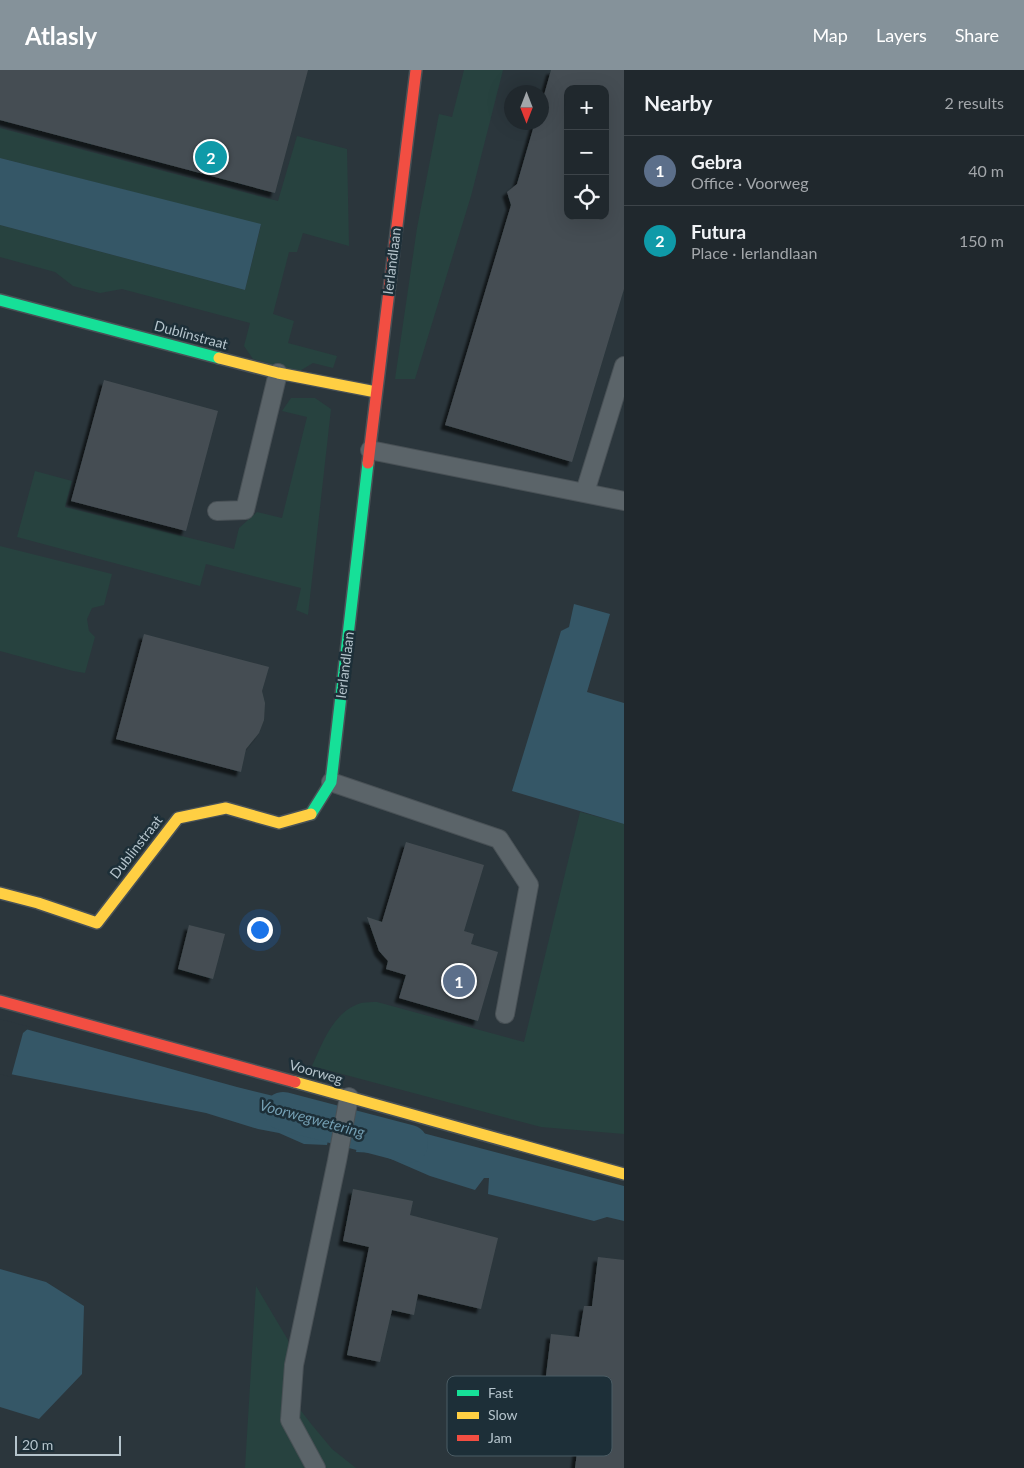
<!DOCTYPE html>
<html lang="en">
<head>
<meta charset="utf-8">
<style>
	body { margin:0; font-family:Lato,sans-serif; background:#283035; color:#f1f3f6 }
	.controls { position:absolute; right:15px; top:15px; display:grid; overflow:hidden; border-radius:10px; box-shadow:0 5px 20px #0002 }
	.controls button { width:45px; height:45px; display:grid; place-items:center; padding:0; border:0; border-bottom:1px solid #3d4449; background:#20282d; color:#f1f3f6; font:25px sans-serif }
	.compass { position:absolute; left:504px; top:15px; width:45px; height:45px; border-radius:50%; background:#20282d; box-shadow:0 5px 20px #0002; rotate:180deg }
	.scale { position:absolute; left:15px; bottom:12px; width:106px; box-sizing:border-box; padding-left:5px; border:2px solid #b5c4cc; border-top:0; font-size:14px; line-height:18px; white-space:nowrap; color:#b5c4cc; -webkit-text-stroke:4px #1d2f38; paint-order:stroke }
	.you { position:absolute; left:259px; top:859px; width:18px; height:18px; margin:-12px; border:4px solid #fff; border-radius:50%; background:#1a73e8; box-shadow:0 0 0 8px #1a73e833 }
	.badge { display:grid; place-items:center; width:32px; height:32px; border-radius:50%; background:#85929a; color:#fff; font-size:16px; font-weight:700 }
	.pin { position:absolute; translate:-50% -50%; border:2px solid #fff; box-shadow:0 1px 5px #0006 }
	.list { margin:0; padding:0; list-style:none }
	h2 { display:flex; justify-content:space-between; align-items:center; height:65px; margin:0; padding:0 20px; font-size:21px }
	h2 small { font-size:16px; font-weight:400; color:#a2a6aa }
	.list li { display:grid; grid-template-columns:32px 1fr auto; gap:15px; align-items:center; box-sizing:border-box; height:70px; padding:0 20px; border-top:1px solid #3d4449 }
	.list b { display:block; font-size:19px; white-space:nowrap }
	.list p { margin:0; font-size:16px; white-space:nowrap; color:#a2a6aa }
	.list em { font-size:16px; font-style:normal; color:#a2a6aa }
	.icon { flex:none; width:28px; height:28px; fill:none; stroke:currentColor; stroke-width:2; stroke-linecap:round; stroke-linejoin:round }
	.map { position:relative; flex:none; width:624px; height:1398px; overflow:hidden }
	header { display:flex; align-items:center; gap:30px; box-sizing:border-box; height:70px; padding:0 25px; background:#85929a; color:#fff }
	header strong { font-size:24px }
	nav { display:flex; gap:28px; margin-inline-start:auto; font-size:18px }
	main { display:flex }
	aside { flex:1; background:#20282d }
	.map>svg:first-child { display:block }
</style>
</head>
<body>
<header>
<strong>Atlasly</strong>
<nav><a>Map</a><a>Layers</a><a>Share</a></nav>
</header>
<main>
<div class="map">
<svg width="624" height="1398" viewBox="0 0 624 1398">
	<defs>
		<filter id="shadow"><feDropShadow dx="-4.5" dy="4.5" stdDeviation="1" flood-color="#0009"/></filter>
	</defs>
	<rect width="100%" height="100%" fill="#2b363c"/>
	<path fill="#27423f" d="M 464,0 L 503,0 L 471,126 L 415,309 L 395,309 L 417,158 L 439,44 L 452,47 Z
		M 0,58 L 278,131 L 297,66 L 347,79 L 349,176 L 303,163 L 297,182 L 289,182 L 273,244 L 294,251 L 288,273 L 337,286 L 333,298 L 313,293 L 298,302 L 253,289 L 244,276 L 250,253 L 122,219 L 100,223 L 73,216 L 55,202 L 0,187 L 0,155 L 245,220 L 261,155 L 0,88 Z
		M 291,328 L 315,328 L 331,339 L 308,545 L 296,540 L 301,518 L 206,494 L 200,516 L 17,467 L 35,401 L 72,411 L 65,437 L 234,479 L 239,458 L 257,442 L 282,448 L 307,347 L 282,341 Z
		M 0,476 L 112,504 L 104,535 L 92,538 L 87,549 L 89,561 L 95,567 L 85,603 L 73,601 L 0,581 Z
		M 580,742 L 624,754 L 624,1064 L 541,1057 L 312,996 C 323,972 333,942 361,933 C 366,932 372,932 377,932 L 524,972 Z
		M 256,1216 L 288,1270 L 295,1333 L 312,1355 L 332,1379 L 356,1398 L 245,1398 Z"/>
	<path fill="#355767" d="M 0,88 L 261,154 L 245,220 L 0,155 Z
		M 574,534 L 610,544 L 587,622 L 624,633 L 624,754 L 512,721 L 561,561 L 569,557 Z
		M 0,952 L 237,1017 L 331,1040 L 333,1047 L 327,1075 L 304,1074 L 279,1063 L 258,1059 L 206,1043 L 0,1002 Z
		M 366,1048 L 624,1116 L 624,1151 L 607,1147 L 594,1151 L 488,1124 L 489,1108 L 484,1108 L 475,1120 L 430,1106 L 377,1083 L 356,1082 L 361,1054 Z
		M 0,1199 L 46,1212 L 84,1236 L 82,1304 L 39,1349 L 0,1337 Z"/>
	<path fill="#2b363c" d="M 0,949 L 30,957 L 23,963 L 11,1007 L 0,1004 Z"/>
	<g fill="none" stroke-linecap="round" stroke-linejoin="round">
		<path stroke="#355767" stroke-width="38" d="M 283,1041 L 409,1074"/>
	</g>
	<path fill="#454e53" fill-rule="evenodd" filter="url(#shadow)" d="M 0,0 L 308,0 L 275,123 L 0,50 Z
		M 551,0 L 624,0 L 624,219 L 572,392 L 445,355 L 511,135 L 507,122 L 517,114 L 535,52 L 542,52 L 542,32 ZM 568,19 L 605,19 L 605,146 L 568,146 Z
		M 104,310 L 218,341 L 186,461 L 71,431 Z
		M 144,564 L 269,597 L 262,621 L 265,633 L 264,650 L 259,663 L 246,679 L 241,702 L 116,669 Z
		M 406,772 L 484,795 L 464,861 L 474,864 L 471,874 L 498,882 L 478,951 L 399,928 L 406,905 L 386,899 L 388,891 L 379,881 L 367,847 L 382,852 Z
		M 189,855 L 225,864 L 213,909 L 178,899 Z
		M 353,1119 L 413,1131 L 410,1145 L 498,1168 L 481,1239 L 418,1224 L 414,1245 L 392,1240 L 380,1292 L 347,1285 L 369,1177 L 343,1171 Z
		M 598,1187 L 624,1190 L 624,1398 L 575,1398 L 584,1327 L 544,1322 L 551,1264 L 579,1267 L 584,1236 L 592,1236 Z"/>
	<g fill="none" stroke-linecap="round" stroke-linejoin="round">
		<g stroke="#495156" stroke-width="20">
			<path id="lane" d="M 370,380 L 624,431
				M 585,422 L 624,296
				M 217,441 L 245,440 L 278,303
				M 331,712 L 499,769 L 529,815 L 505,944
				M 316,1398 L 290,1350 L 294,1295 L 337,1091 L 349,1027"/>
		</g>
		<g stroke="#495156" stroke-width="14">
			<path id="fast" d="M 0,230 L 219,288
				M 311,744 L 331,712 L 368,393"/>
		</g>
		<g stroke="#495156" stroke-width="14">
			<path id="slow" d="M 219,288 L 278,303 L 376,322
				M 0,823 L 38,833 L 97,853 L 178,748 L 226,738 L 279,753 L 311,744
				M 295,1012 L 624,1104"/>
		</g>
		<g stroke="#495156" stroke-width="14">
			<path id="jam" d="M 368,393 L 416,0
				M 0,931 L 295,1012"/>
		</g>
		<use href="#lane" stroke="#5b6469" stroke-width="18"/>
		<use href="#fast" stroke="#16e098" stroke-width="11"/>
		<use href="#slow" stroke="#ffcf43" stroke-width="11"/>
		<use href="#jam" stroke="#f24e42" stroke-width="11"/>
	</g>
	<g text-anchor="middle" stroke-width="5" stroke-linejoin="round" paint-order="stroke">
		<g font-size="14" fill="#b5c4cc" stroke="#1d2f38">
			<text transform="translate(392 191) rotate(-83)" y="5">Ierlandlaan</text>
			<text transform="translate(191 265) rotate(15)" y="5">Dublinstraat</text>
			<text transform="translate(345 595) rotate(-83)" y="5">Ierlandlaan</text>
			<text transform="translate(136 777) rotate(-52)" y="5">Dublinstraat</text>
			<text transform="translate(316 1002) rotate(16)" y="5">Voorweg</text>
		</g>
		<g font-size="15" font-style="italic" fill="#739eb2" stroke="#1d2f38">
			<text transform="translate(312 1049) rotate(15)" y="5">Voorwegwetering</text>
		</g>
	</g>
	<rect x="447" y="1306" width="165" height="80" rx="8" fill="#1d2f38" stroke="#4b5c64" stroke-width="1"/>
	<rect x="457" y="1320" width="22" height="6" fill="#16e098"/>
	<rect x="457" y="1342" width="22" height="7" fill="#ffcf43"/>
	<rect x="457" y="1365" width="22" height="6" fill="#f24e42"/>
	<g font-size="14" fill="#b5c4cc">
		<text x="488" y="1328">Fast</text>
		<text x="488" y="1350">Slow</text>
		<text x="488" y="1373">Jam</text>
	</g>
</svg>
<div class="controls">
<button>+</button>
<button>−</button>
<button><svg class="icon" aria-label="locate" viewBox="0 0 24 24"><circle cx="12" cy="12" r="6"/><path d="M12 2v4M12 18v4M2 12h4M18 12h4"/></svg></button>
</div>
<svg class="compass" viewBox="-18 -18 36 36"><path d="M0-13l5 13h-10z" fill="#e53935"/><path d="M0 13l5-13h-10z" fill="#a2a6aa"/></svg>
<div class="scale">20 m</div>
<div class="you"></div>
<div class="pin badge" style="left:459px;top:911px;background:#5c6f8a">1</div>
<div class="pin badge" style="left:211px;top:87px;background:#0f9aa8">2</div>
</div>
<aside>
<h2>Nearby<small>2 results</small></h2>
<ul class="list">
<li><span class="badge" style="background:#5c6f8a">1</span><div><b>Gebra</b><p>Office · Voorweg</p></div><em>40 m</em></li>
<li><span class="badge" style="background:#0f9aa8">2</span><div><b>Futura</b><p>Place · Ierlandlaan</p></div><em>150 m</em></li>
</ul>
</aside>
</main>
</body>
</html>
